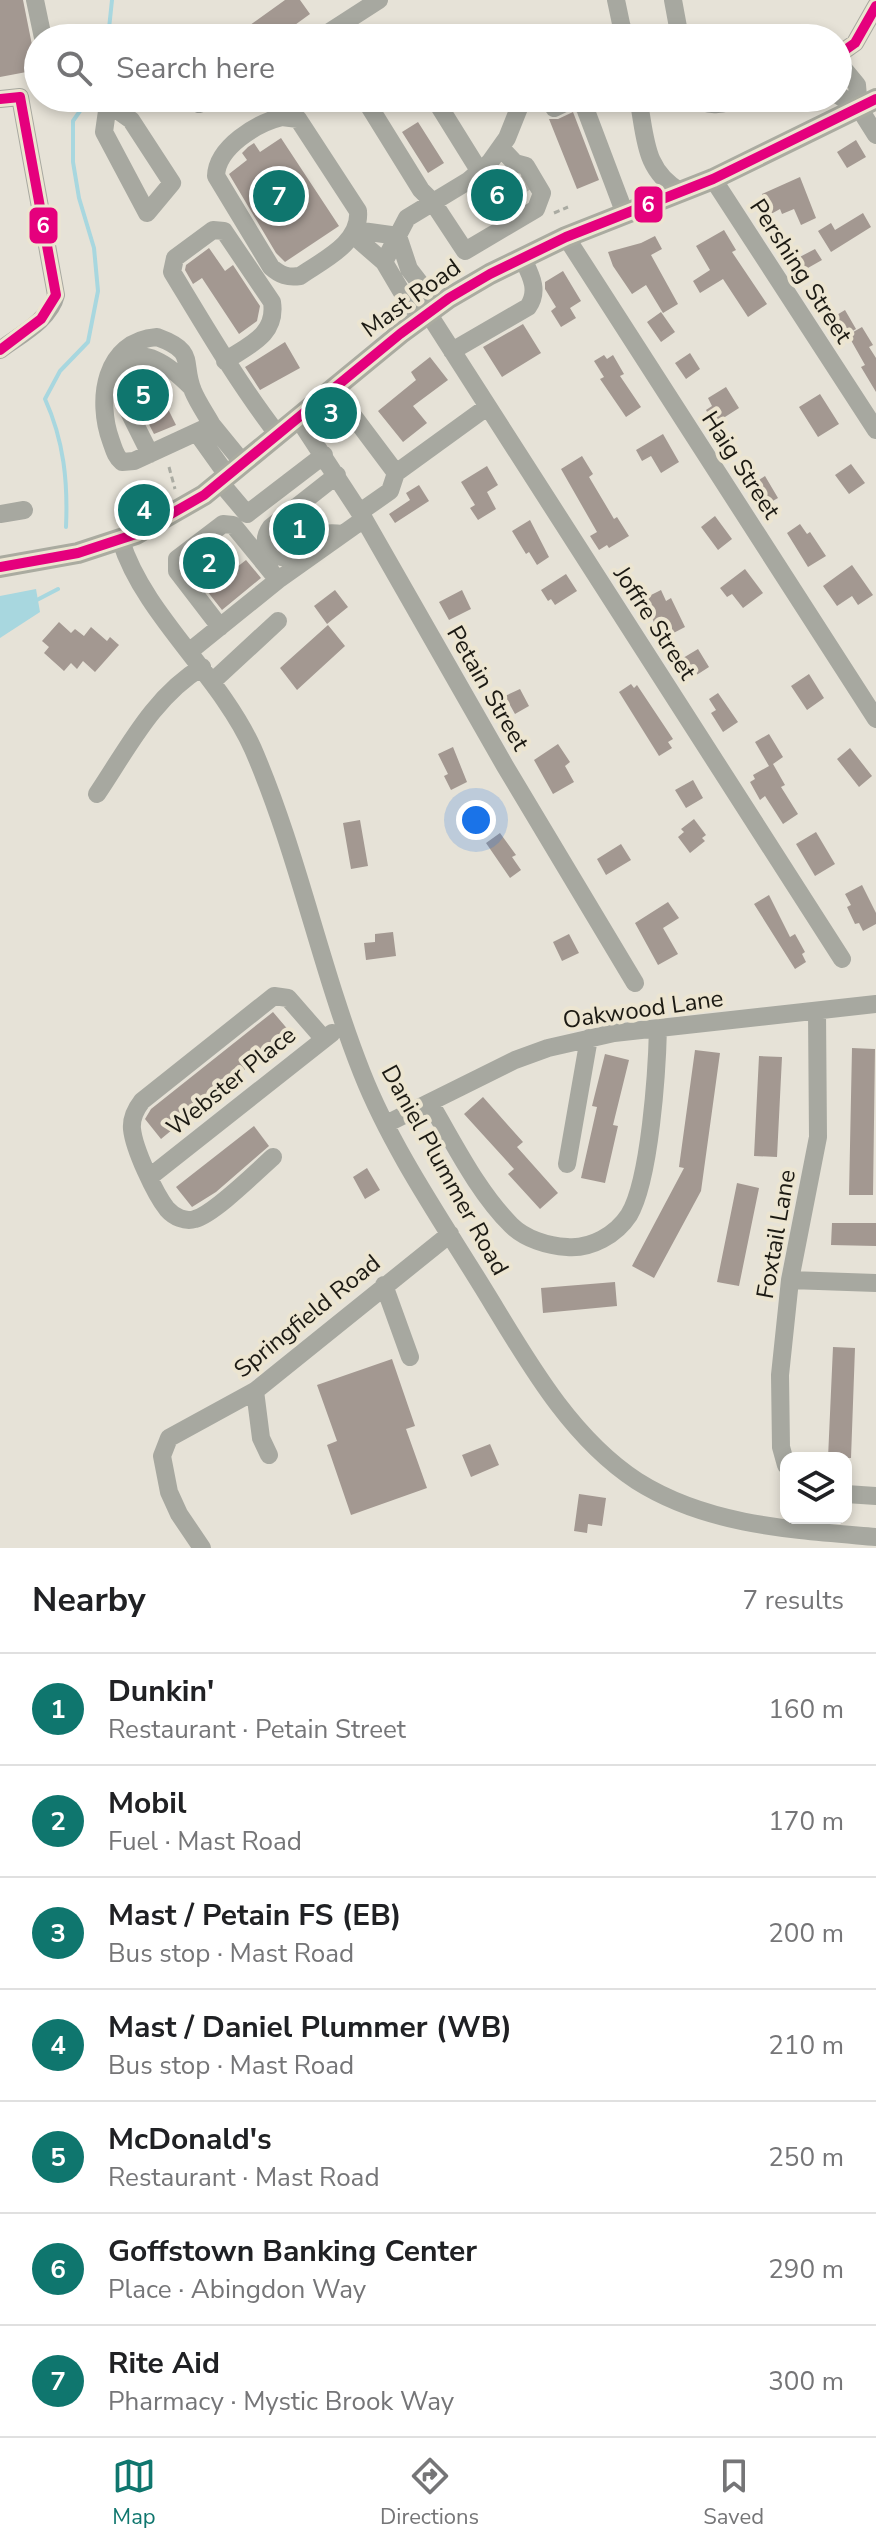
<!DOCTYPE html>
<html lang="en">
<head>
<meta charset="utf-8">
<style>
	body { margin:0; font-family:"Nunito Sans",sans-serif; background:#f6f6f6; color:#202124 }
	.controls { position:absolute; right:24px; bottom:24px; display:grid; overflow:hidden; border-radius:16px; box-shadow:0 4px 12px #0003 }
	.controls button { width:72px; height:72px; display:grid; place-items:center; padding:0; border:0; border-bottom:2px solid #e0e0e0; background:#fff; color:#202124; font:40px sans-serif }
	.you { position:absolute; left:476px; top:820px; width:28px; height:28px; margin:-20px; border:6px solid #fff; border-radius:50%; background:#1a73e8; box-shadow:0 0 0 12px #1a73e833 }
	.badge { display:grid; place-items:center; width:52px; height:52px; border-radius:50%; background:#0f766e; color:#fff; font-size:26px; font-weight:700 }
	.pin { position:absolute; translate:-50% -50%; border:4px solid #fff; box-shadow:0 2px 8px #0006 }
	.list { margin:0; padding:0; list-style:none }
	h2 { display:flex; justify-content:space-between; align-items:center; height:104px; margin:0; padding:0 32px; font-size:34px }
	h2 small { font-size:26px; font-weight:400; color:#757577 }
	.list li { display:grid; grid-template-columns:52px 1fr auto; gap:24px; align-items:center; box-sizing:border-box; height:112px; padding:0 32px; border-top:2px solid #e0e0e0 }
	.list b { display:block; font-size:30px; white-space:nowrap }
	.list p { margin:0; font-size:26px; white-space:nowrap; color:#757577 }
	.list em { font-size:26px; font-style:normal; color:#757577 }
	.icon { flex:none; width:44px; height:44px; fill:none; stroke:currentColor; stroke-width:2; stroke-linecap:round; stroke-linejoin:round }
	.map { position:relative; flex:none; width:876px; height:1548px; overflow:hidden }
	.search { position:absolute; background:#fff; box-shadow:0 4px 12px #0003; left:24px; right:24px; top:24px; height:88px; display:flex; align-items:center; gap:20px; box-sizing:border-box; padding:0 28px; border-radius:44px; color:#757577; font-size:30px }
	.sheet { height:888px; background:#fff }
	nav { display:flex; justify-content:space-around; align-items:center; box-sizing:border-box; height:112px; border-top:2px solid #e0e0e0; background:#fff; font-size:22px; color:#757577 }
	nav a { display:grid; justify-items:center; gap:4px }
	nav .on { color:#0f766e }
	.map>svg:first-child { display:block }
</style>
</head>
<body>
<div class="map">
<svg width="876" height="1548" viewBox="0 0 876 1548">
	<rect width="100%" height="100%" fill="#e6e2d7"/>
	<path fill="#a8d7df" d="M 36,589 L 40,612 L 0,638 L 0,596 Z"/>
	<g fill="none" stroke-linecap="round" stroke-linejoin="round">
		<path stroke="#a8d7df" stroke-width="4" d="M 108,38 L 112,0
			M 66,527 C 68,482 64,441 45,399 L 60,371 L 88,342 L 98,291 L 94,248 L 79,198 L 73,162 L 73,121 L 89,98
			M 33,602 L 58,589"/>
	</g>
	<path fill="#a39891" d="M 0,0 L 23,0 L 37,70 L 0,77 Z
		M 285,0 L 300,0 L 310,14 L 277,38 L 254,38 L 246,28 Z
		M 573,112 L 599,180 L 577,189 L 549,119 L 558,119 Z
		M 418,122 L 444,163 L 428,173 L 402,132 Z
		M 281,138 L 339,226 L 285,262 L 276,253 L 229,174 L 247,160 L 242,153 L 248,147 L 254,143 L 260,152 Z
		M 856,140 L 866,157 L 847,168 L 837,152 Z
		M 519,177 L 527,192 L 481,220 L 468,198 L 500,179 L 505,186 Z
		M 800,177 L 816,218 L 801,225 L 794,209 L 782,214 L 780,209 L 771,214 L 762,194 Z
		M 863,213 L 871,227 L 831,252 L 818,231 L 831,223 L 835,230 Z
		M 724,230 L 736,250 L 732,252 L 767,304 L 748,317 L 723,279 L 700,293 L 693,281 L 710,270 L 696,246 Z
		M 655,236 L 662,249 L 651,255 L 678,304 L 663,313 L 646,285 L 632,294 L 613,266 L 608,252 L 641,243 Z
		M 209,248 L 225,271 L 233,265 L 260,306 L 257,321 L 239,334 L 202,278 L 193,284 L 185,270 L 186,265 Z
		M 815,249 L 822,260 L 799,273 L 792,261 Z
		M 563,271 L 581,301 L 570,308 L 576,318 L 561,327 L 551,311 L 556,307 L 545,289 L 545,282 Z
		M 845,310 L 856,329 L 840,338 L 830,319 Z
		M 661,312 L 675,332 L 661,342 L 647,322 Z
		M 523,324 L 541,353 L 502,377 L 483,347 Z
		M 862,327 L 873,345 L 869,347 L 876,358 L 876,392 L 861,367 L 865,365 L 848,335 Z
		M 285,342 L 300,368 L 260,390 L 245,367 Z
		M 690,353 L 700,369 L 686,379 L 675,363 Z
		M 604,355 L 607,359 L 613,355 L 624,374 L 620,376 L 641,407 L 626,417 L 600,379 L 604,377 L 594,361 Z
		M 430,357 L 448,380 L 413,406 L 427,423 L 403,442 L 378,411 L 416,380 L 411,372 Z
		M 138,369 L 149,371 L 176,425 L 154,434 L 127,382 L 128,378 L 133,376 L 131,372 Z
		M 726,387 L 739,408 L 714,424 L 706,410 L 712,406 L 708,398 Z
		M 820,394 L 839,424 L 818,437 L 799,407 Z
		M 663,434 L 679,462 L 661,473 L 651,456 L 642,461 L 636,450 Z
		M 582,456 L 593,474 L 589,477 L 614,519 L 617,517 L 629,536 L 609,548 L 607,545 L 599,550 L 590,536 L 597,532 L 561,469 Z
		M 851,464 L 865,483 L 849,494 L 835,475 Z
		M 487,466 L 498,485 L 487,492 L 496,509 L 478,520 L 470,508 L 475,505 L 461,482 Z
		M 765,476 L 778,498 L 762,507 L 749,486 Z
		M 419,485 L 429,501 L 395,523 L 389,514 L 410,500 L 406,493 Z
		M 314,508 L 324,520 L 307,527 L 285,543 L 279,543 L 280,535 Z
		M 715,516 L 732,539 L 718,550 L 701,527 Z
		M 530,520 L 549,557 L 537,565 L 529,552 L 526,554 L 512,531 Z
		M 800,524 L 807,534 L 810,532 L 826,556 L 808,567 L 787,533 Z
		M 212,547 L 232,571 L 246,560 L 261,578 L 222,610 L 207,591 L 212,587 L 193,562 Z
		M 852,565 L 873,595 L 858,605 L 852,596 L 837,606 L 823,586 Z
		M 745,569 L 763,593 L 743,608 L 732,594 L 727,597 L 720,588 Z
		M 566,574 L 577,591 L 555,605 L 551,599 L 548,601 L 541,590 Z
		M 335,590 L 348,607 L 327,624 L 314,606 Z
		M 462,590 L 471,609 L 449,620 L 439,602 Z
		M 661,590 L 666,601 L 671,598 L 685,627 L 662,639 L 643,599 Z
		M 59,622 L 71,633 L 75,629 L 84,636 L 91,627 L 107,641 L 110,637 L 119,645 L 95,672 L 83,661 L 77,669 L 71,663 L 64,671 L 44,653 L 49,647 L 42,641 Z
		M 328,625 L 345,646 L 297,690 L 280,668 Z
		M 698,649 L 709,667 L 695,676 L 683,658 Z
		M 809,674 L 824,698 L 807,710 L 791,686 Z
		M 631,684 L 634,688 L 637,685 L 673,739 L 668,742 L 672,748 L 659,756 L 619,692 Z
		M 520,689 L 529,706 L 515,714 L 505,696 Z
		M 718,693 L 738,722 L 723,732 L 711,713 L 716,710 L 709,699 Z
		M 769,734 L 783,757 L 773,764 L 785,785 L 781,787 L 798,814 L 783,824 L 765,796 L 760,800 L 750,782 L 755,779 L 753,775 L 769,766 L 755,742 Z
		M 558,744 L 570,762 L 565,766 L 574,782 L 553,794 L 534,760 Z
		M 453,747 L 467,782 L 451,790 L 444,776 L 448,774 L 438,754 Z
		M 850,748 L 872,776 L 859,787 L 837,759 Z
		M 693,780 L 703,798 L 686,808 L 675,790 Z
		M 694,819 L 706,835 L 702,838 L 705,841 L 690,853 L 678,837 L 684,832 L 681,829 Z
		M 360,820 L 368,866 L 351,869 L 343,823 Z
		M 816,832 L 835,864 L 815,876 L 796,844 Z
		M 500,833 L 516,855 L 512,857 L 521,870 L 510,878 L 486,843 Z
		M 621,844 L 631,860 L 606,875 L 597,859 Z
		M 862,885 L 876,913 L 876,924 L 863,931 L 859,923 L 855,924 L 847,907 L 851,905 L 845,894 Z
		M 769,895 L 790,937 L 795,934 L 805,952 L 802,954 L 806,962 L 795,969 L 754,904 Z
		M 668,902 L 679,918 L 663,928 L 678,954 L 658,965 L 635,923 Z
		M 393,932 L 396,956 L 366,960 L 364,943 L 375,942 L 375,934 Z
		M 569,934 L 579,953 L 562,961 L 553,942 Z
		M 273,1012 L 290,1032 L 161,1139 L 145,1119 L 151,1109 Z
		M 852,1048 L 875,1049 L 873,1195 L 849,1195 Z
		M 695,1050 L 720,1053 L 701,1191 L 654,1278 L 632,1266 L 684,1168 L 679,1167 Z
		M 605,1054 L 629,1060 L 613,1125 L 618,1126 L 605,1183 L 581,1178 L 597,1107 L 592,1106 Z
		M 759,1056 L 782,1057 L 777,1157 L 754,1156 Z
		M 483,1097 L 523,1142 L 517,1147 L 558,1193 L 540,1209 L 508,1174 L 514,1169 L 464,1114 Z
		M 254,1126 L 269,1146 L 216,1192 L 192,1207 L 176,1187 Z
		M 367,1168 L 380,1190 L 365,1199 L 353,1177 Z
		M 737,1183 L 759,1188 L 739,1286 L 717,1282 Z
		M 832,1223 L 876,1223 L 876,1246 L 831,1245 Z
		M 615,1282 L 617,1306 L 543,1313 L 541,1288 Z
		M 833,1347 L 855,1348 L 851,1458 L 828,1458 Z
		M 392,1359 L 415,1426 L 406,1429 L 427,1488 L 351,1515 L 327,1445 L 337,1441 L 317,1385 Z
		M 490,1444 L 499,1465 L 471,1477 L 462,1455 Z
		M 579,1494 L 606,1498 L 602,1526 L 588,1524 L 587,1533 L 574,1531 Z"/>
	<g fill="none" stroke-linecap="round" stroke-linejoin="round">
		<path stroke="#bebab0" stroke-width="18" stroke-dasharray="18 9" stroke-linecap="butt" d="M 518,178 L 526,192"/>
		<path stroke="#aaaba2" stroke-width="3" stroke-dasharray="6 4" stroke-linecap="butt" d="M 554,213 L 568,207
			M 169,467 L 175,489"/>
		<path stroke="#a7a8a0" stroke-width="18" d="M 35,0 L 43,38
			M 616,0 L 624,38
			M 673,0 L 680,38
			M 320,38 L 379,0
			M 605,38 L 622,27
			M 838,55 L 855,43 L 876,6
			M 838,62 L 857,85 L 859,108 L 876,135
			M 838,95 L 859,108
			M 100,98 L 131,120 L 172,183 L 147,213 L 104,132 L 108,104
			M 364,98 L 421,190 L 432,201 L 465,251 L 536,209 L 542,193 L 526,166 L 515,163 L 501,148
			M 434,98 L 480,172
			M 576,98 L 585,108 L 625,214
			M 638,98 C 646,137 643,170 681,192
			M 695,98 C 709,109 727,103 743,98
			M 0,99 L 20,97 L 56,295 C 50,320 20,335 0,350
			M 199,104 L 215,98
			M 554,108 L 575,98
			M 282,117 L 298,119 L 358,211 C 361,243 323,260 300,276 C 288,278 280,275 271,267 L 216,176 C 217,147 257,123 282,117 Z
			M 713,179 L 876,430
			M 355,230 L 398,236 L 409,269 L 429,295 L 428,313
			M 355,230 L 361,242 L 384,262 L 410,306 L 428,313
			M 566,237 L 876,719
			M 384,262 L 407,218 L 468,181 L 490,162 L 507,138 L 523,98
			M 428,313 L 842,959
			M 157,337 C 198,352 181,362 193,391 C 198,403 206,414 212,425 L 134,461 L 122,462 C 115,456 114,449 111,441 C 96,400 104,341 157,337 Z
			M 452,351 L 528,307 C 540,290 530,274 522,257
			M 225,361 C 249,345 277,335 272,302 L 224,231 L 213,230 L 175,258 L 172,272 C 206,328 238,383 278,435
			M 333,389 L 396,473
			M 298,418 L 364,519 L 505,766 L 635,983
			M 212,425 L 243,463
			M 197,433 L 227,475
			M 150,454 L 115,384 L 117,369 C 141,340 172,368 192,388
			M 337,475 L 271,527 C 265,535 264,543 269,552 L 281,557 C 308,551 305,529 342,534
			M 220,482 L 247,514 L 324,455
			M 360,512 L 390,491 L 396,473 L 487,407
			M 0,514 L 24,510
			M 121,541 C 144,615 220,675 253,749 C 298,853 320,967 362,1073 C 394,1154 449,1231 494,1306 C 532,1369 574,1440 637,1481 C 708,1526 795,1530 876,1537
			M 220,627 L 177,571 L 177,559 L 223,524 L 233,525 L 278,580 L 364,519
			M 190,651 L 278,580
			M 212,682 L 278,621
			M 97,794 C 128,748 153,697 202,667
			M 430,1103 C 454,1143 477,1191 511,1225 C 525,1239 548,1246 567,1247 C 591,1249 616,1235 629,1215 C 650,1180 657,1071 658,1028
			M 386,1124 L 515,1060 L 548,1048 L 614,1033 L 876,1004
			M 273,1157 C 256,1172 214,1214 195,1219 C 185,1222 174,1217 167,1209 C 155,1194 134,1149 132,1129 C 131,1118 135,1110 142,1101 L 274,996 L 288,998 L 323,1038
			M 567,1164 L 589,1038
			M 151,1176 L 332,1033
			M 790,1280 L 876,1283
			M 384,1285 L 410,1357
			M 255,1391 L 261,1438 L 269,1455
			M 786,1465 L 781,1447 L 780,1375 L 790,1280 L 818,1137 L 817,1012
			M 846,1494 L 876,1496
			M 202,1548 L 179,1514 L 169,1492 L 162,1456 L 169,1438 L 255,1391 L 450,1234"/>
		<path stroke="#aaaba0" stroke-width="22" d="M 0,567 L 78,553 L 136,534 L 204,495 L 400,334 L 449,298 L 490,274 L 566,237 L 713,179 L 876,99"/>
		<g stroke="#ece5d1" stroke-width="16">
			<path id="bus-1" d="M 838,55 L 855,43 L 876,6
				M 0,99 L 20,97 L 56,295 L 41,319 L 0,350
				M 0,567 L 78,553 L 136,534 L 204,495 L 400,334 L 449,298 L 490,274 L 566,237 L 713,179 L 876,99"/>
		</g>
		<use href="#bus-1" stroke="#e5007d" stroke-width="10"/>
	</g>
	<g text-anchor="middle" stroke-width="8" stroke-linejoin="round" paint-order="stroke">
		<g font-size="24" fill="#1c1a13" stroke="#ece5d1">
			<text transform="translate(801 271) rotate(57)" y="8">Pershing Street</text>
			<text transform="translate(411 298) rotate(-36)" y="8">Mast Road</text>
			<text transform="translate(741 465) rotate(57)" y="8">Haig Street</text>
			<text transform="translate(655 623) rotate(57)" y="8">Joffre Street</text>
			<text transform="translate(488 688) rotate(60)" y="8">Petain Street</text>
			<text transform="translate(643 1009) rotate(-8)" y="8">Oakwood Lane</text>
			<text transform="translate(231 1081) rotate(-39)" y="8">Webster Place</text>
			<text transform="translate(445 1170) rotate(61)" y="8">Daniel Plummer Road</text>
			<text transform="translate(776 1234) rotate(-80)" y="8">Foxtail Lane</text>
			<text transform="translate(307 1316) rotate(-39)" y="8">Springfield Road</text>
		</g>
	</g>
	<g stroke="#ece5d1" stroke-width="3">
		<rect x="633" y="185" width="31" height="39" rx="8" fill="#e5007d"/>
		<rect x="28" y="206" width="31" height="39" rx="8" fill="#e5007d"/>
	</g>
	<g font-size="22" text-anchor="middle" font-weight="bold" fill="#fff">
		<text x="648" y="212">6</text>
		<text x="43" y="233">6</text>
	</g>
</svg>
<div class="controls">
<button><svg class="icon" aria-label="layers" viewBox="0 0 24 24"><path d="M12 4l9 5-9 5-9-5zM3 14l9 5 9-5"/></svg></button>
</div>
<div class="you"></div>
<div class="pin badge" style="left:299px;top:529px">1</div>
<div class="pin badge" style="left:209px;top:563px">2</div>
<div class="pin badge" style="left:331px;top:413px">3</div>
<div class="pin badge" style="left:144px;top:510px">4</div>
<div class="pin badge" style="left:143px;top:395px">5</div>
<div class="pin badge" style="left:497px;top:195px">6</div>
<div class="pin badge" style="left:279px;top:196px">7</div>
<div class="search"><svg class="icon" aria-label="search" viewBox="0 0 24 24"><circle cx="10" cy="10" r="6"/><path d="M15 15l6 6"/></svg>Search here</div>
</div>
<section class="sheet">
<h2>Nearby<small>7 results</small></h2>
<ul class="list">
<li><span class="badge">1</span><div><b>Dunkin'</b><p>Restaurant · Petain Street</p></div><em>160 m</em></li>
<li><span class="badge">2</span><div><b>Mobil</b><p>Fuel · Mast Road</p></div><em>170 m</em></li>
<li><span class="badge">3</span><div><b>Mast / Petain FS (EB)</b><p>Bus stop · Mast Road</p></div><em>200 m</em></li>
<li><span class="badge">4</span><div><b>Mast / Daniel Plummer (WB)</b><p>Bus stop · Mast Road</p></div><em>210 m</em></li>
<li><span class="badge">5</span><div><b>McDonald's</b><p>Restaurant · Mast Road</p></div><em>250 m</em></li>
<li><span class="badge">6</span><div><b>Goffstown Banking Center</b><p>Place · Abingdon Way</p></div><em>290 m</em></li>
<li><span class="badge">7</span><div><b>Rite Aid</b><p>Pharmacy · Mystic Brook Way</p></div><em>300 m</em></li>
</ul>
</section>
<nav>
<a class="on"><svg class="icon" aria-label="map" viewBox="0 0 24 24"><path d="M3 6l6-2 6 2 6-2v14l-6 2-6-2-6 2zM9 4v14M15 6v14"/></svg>Map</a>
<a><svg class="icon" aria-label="directions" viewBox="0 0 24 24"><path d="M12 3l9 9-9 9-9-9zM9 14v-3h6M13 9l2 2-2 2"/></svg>Directions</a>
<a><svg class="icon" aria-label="saved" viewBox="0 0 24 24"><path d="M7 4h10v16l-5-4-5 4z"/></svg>Saved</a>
</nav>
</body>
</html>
